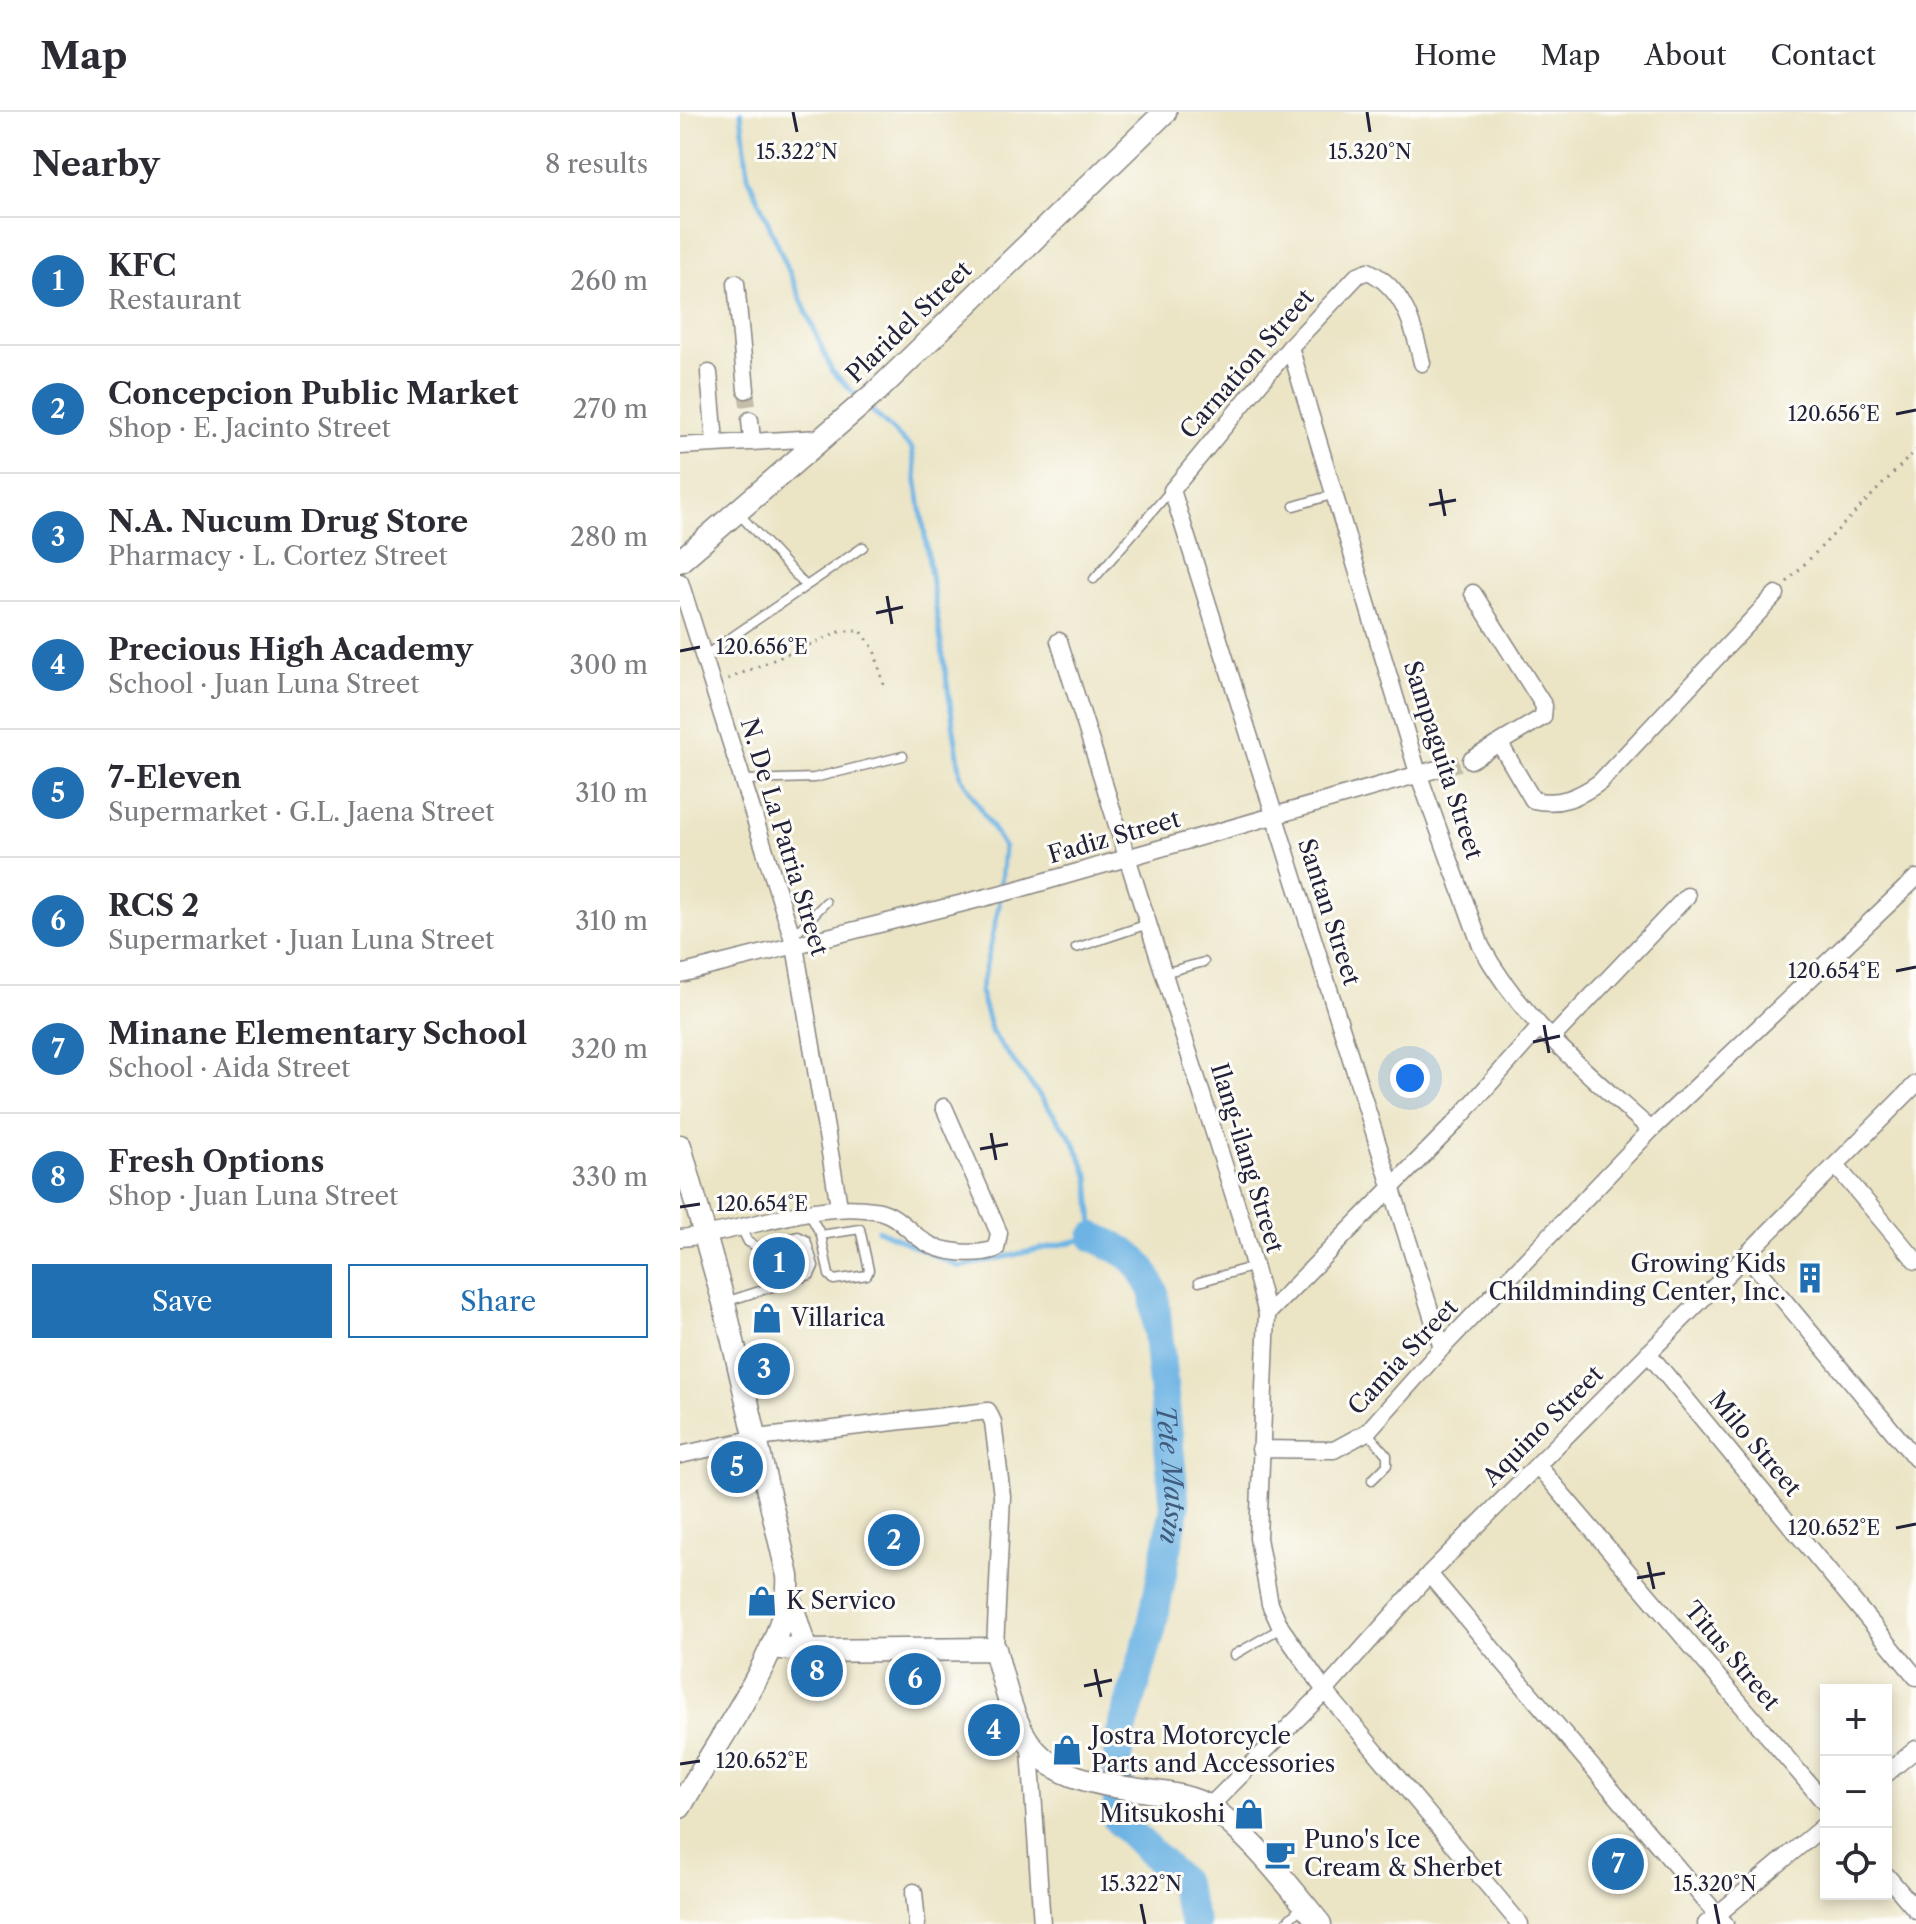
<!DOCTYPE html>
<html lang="en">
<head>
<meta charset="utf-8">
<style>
	body { margin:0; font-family:"Libre Caslon Text",serif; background:#f2f2f3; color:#2b2b33 }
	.controls { position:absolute; right:24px; bottom:24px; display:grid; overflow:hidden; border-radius:0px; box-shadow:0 4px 12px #0003 }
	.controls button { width:72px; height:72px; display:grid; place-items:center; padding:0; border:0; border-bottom:2px solid #e1e1e2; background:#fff; color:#2b2b33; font:40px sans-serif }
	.you { position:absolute; left:730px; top:966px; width:28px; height:28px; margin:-20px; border:6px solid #fff; border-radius:50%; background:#1a73e8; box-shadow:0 0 0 12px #1a73e833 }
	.badge { display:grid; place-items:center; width:52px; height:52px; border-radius:50%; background:#1f6fb2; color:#fff; font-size:26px; font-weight:700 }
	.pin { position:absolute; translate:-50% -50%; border:4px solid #fff; box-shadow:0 2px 8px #0006 }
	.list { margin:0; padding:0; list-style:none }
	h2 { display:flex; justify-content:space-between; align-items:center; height:104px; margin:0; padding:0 32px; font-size:34px }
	h2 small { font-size:26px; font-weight:400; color:#7c7c81 }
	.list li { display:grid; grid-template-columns:52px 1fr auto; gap:24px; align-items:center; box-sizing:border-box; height:128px; padding:0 32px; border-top:2px solid #e1e1e2 }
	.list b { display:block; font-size:30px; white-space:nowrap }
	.list p { margin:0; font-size:26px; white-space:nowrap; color:#7c7c81 }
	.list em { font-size:26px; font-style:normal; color:#7c7c81 }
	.actions { display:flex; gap:16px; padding:24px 32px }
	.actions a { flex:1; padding:18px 0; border:2px solid #1f6fb2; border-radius:0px; text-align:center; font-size:28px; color:#1f6fb2 }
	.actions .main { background:#1f6fb2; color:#fff }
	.icon { flex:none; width:44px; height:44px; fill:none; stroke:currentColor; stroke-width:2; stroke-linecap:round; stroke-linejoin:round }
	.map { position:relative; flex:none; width:1236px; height:1812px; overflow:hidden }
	header { display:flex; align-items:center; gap:48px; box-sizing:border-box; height:112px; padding:0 40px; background:#fff; border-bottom:2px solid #e1e1e2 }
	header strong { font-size:38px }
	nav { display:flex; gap:44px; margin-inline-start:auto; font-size:28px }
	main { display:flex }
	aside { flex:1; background:#fff }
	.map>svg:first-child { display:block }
</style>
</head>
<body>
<header>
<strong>Map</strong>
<nav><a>Home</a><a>Map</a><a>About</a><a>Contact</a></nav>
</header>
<main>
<aside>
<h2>Nearby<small>8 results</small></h2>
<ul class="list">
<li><span class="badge">1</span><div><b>KFC</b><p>Restaurant</p></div><em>260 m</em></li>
<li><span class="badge">2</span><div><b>Concepcion Public Market</b><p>Shop · E. Jacinto Street</p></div><em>270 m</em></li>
<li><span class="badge">3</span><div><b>N.A. Nucum Drug Store</b><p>Pharmacy · L. Cortez Street</p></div><em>280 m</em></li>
<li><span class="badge">4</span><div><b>Precious High Academy</b><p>School · Juan Luna Street</p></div><em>300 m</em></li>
<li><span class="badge">5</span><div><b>7-Eleven</b><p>Supermarket · G.L. Jaena Street</p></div><em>310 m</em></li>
<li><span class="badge">6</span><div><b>RCS 2</b><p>Supermarket · Juan Luna Street</p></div><em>310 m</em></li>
<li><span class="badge">7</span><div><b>Minane Elementary School</b><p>School · Aida Street</p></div><em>320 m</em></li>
<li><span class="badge">8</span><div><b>Fresh Options</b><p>Shop · Juan Luna Street</p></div><em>330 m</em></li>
</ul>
<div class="actions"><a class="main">Save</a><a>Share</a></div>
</aside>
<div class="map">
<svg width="1236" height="1812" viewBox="0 0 1236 1812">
	<rect width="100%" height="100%" fill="#fdfcf7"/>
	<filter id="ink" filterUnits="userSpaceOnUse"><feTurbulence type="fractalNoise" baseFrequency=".0125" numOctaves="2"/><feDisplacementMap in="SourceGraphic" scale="16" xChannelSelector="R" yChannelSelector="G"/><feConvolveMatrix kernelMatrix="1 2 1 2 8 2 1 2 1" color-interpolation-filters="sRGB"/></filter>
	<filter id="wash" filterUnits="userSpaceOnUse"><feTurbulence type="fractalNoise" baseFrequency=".006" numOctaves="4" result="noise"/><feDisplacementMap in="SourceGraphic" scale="32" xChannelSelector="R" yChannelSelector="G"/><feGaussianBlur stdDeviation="1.8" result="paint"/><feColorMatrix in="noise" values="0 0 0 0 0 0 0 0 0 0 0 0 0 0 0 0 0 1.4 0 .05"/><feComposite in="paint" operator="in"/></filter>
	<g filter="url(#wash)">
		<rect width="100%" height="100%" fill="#ebe4c5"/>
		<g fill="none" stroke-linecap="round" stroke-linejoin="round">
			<path stroke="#6db4e4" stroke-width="5" d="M 61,0 L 68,64 L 152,259 L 179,286
				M 189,296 L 232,337 L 281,664 L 324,735 L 319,794 L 300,880 L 312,921 L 393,1028 L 409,1065 L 414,1125 L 280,1155 L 198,1118"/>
			<path stroke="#6db4e4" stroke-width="30" id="s1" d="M 414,1125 C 448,1140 460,1145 474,1181 L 495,1396 L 471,1518 L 438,1632 L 438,1708 L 502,1771 L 515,1812"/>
		</g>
	</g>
	<g filter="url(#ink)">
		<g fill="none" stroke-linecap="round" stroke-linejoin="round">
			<path stroke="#c3bda9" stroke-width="16" stroke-dasharray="16 8" stroke-linecap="butt" d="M 66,278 L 70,308
				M 764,655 L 791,648"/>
			<g stroke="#868380" stroke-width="11">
				<path id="lane" d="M 614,394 L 655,382
					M 60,403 L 126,474
					M 414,467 L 491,378
					M 24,544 L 183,435
					M 63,668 L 134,666 L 223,644
					M 113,824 L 146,790
					M 396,836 L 468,812
					M 484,861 L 524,850
					M 129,1101 L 141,1123 L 149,1163 L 154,1168 L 187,1163 L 189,1158 L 180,1117 L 141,1123
					M 519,1170 L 575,1154
					M 45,1190 L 130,1163 L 134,1154 L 126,1128 L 118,1124 L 77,1135 L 68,1130 L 62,1118
					M 687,1320 L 707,1343 L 707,1353 L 692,1368
					M 554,1543 L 601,1516
					M 604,1812 L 624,1793"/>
			</g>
			<g stroke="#868380" stroke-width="19">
				<path id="street" d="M 56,171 L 66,278
					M 610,235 L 738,661 L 801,834 C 842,909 909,962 971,1018
					M 742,251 C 734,215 724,176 688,159 L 678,163 L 610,235 L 492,378 L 762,1236
					M 29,261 L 35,330
					M 70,308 L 72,328
					M 0,334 L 140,326
					M 0,470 L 115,834 L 159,1094
					M 379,529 L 564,1116 L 587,1202 L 578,1426 L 590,1492 L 601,1516 L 645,1579 L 840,1812
					M 820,632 L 853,688 C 879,694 899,685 920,670 L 1096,482
					M 791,648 L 863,605 L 864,594 L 793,481
					M 0,862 L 335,778 L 764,655
					M 871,927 L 1007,784
					M 1157,1055 L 1236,1149
					M 0,1126 C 64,1121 132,1088 194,1098 C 217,1101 226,1118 245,1130 C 262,1141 296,1144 316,1137 L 319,1121 L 264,995
					M 1067,1144 L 1236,1347
					M 587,1202 L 775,1011 L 859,916
					M 968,1241 L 1236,1565
					M 580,1337 L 654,1338 L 687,1320 L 762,1236 L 971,1018 L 1236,766
					M 0,1343 L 77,1326 L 308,1299 L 313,1310 L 322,1384 L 315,1537
					M 858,1354 L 1146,1692
					M 749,1462 L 1045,1812
					M 350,1637 L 362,1812
					M 1206,1662 L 1236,1637
					M 529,1695 L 645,1579 L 749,1462 L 1236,972
					M 1206,1763 L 1236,1798
					M 234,1780 L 237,1812
					M 1026,1812 L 1146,1712"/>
			</g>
			<g stroke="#868380" stroke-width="25">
				<path id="secondary" d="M 0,449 L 197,279 L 485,0
					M 0,1034 L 44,1191 L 108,1464 C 113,1529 33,1635 0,1695
					M 109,1484 L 126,1539
					M 94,1535 L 126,1539 L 315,1537 C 339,1631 349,1664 454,1677 C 479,1681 509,1682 531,1696 C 570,1723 610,1775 640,1812"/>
			</g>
			<path stroke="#868380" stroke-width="3" stroke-dasharray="2 6" stroke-linecap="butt" d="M 1107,470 L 1236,338
				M 48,567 L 162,519 L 181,519 L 194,537 L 205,577"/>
			<use href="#lane" stroke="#fff" stroke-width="8"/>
			<use href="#street" stroke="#fff" stroke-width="16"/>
			<use href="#secondary" stroke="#fff" stroke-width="22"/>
		</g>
	</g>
	<path fill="none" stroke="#22223b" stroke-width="3" d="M 113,0 L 117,20M 687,0 L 690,20M 1216,302 L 1236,298M 760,377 L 765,404M 749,393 L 776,388M 207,484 L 212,512M 196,501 L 223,495M 0,539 L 20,535M 1216,859 L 1236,855M 864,913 L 869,941M 853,930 L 880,924M 311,1021 L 316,1048M 300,1037 L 328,1032M 0,1095 L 20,1092M 1216,1416 L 1236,1412M 968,1450 L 974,1477M 957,1466 L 985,1461M 415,1557 L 421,1585M 404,1574 L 432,1568M 0,1652 L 20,1649M 461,1792 L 465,1812M 1035,1792 L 1039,1812"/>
	<defs>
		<g id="building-bare" transform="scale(2.4)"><path d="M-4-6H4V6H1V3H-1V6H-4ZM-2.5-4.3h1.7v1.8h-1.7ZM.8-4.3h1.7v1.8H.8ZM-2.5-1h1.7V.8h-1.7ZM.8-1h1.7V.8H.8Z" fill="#1f6fb2" stroke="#fdfcf7" stroke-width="2.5" paint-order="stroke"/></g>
		<g id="shop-bare" transform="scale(2.4)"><path d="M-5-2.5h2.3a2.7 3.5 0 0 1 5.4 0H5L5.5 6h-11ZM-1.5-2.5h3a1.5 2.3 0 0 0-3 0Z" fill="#1f6fb2" stroke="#fdfcf7" stroke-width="2.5" paint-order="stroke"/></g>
		<g id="cafe-bare" transform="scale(2.4)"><path d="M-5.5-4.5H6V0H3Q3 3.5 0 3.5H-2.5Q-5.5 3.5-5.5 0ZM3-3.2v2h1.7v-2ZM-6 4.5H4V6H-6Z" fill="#1f6fb2" stroke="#fdfcf7" stroke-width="2.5" paint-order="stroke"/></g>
	</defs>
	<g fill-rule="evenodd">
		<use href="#building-bare" x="1130" y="1166"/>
		<use href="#shop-bare" x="87" y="1206"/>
		<use href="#shop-bare" x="82" y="1489"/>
		<use href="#shop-bare" x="387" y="1638"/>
		<use href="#shop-bare" x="569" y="1702"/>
		<use href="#cafe-bare" x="600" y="1742"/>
	</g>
	<g text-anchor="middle" stroke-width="6" stroke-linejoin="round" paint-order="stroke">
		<g font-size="24" fill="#22223b" stroke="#fdfcf7">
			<text transform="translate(229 210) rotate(-44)" y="8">Plaridel Street</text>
			<text transform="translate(567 252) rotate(-49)" y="8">Carnation Street</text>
			<text transform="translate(763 648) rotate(72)" y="8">Sampaguita Street</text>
			<text transform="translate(104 725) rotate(73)" y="8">N. De La Patria Street</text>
			<text transform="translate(434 725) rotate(-16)" y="8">Fadiz Street</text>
			<text transform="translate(649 800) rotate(72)" y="8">Santan Street</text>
			<text transform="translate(567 1046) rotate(73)" y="8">Ilang-ilang Street</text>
			<text transform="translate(723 1245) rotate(-47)" y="8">Camia Street</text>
			<text transform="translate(863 1314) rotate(-45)" y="8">Aquino Street</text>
			<text transform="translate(1075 1332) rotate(50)" y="8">Milo Street</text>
			<text transform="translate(1052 1544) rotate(50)" y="8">Titus Street</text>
		</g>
		<g font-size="24" fill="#22223b" stroke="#fdfcf7" text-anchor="start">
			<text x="1106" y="1160" text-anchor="end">Growing Kids<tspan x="1106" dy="28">Childminding Center, Inc.</tspan></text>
			<text x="111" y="1214">Villarica</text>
			<text x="106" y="1497">K Servico</text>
			<text x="411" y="1632">Jostra Motorcycle<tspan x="411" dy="28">Parts and Accessories</tspan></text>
			<text x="545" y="1710" text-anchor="end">Mitsukoshi</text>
			<text x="624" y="1736">Puno's Ice<tspan x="624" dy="28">Cream &amp; Sherbet</tspan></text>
		</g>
		<g font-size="26" font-style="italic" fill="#405c7f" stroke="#fdfcf7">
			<text dy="9" stroke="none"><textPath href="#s1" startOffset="268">Tete Matsin</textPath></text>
		</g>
	</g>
	<g font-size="20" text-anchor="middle" fill="#22223b" stroke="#fdfcf7" stroke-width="6" stroke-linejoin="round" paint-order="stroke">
		<text x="117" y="47">15.322°N</text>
		<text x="690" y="47">15.320°N</text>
		<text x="1154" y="309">120.656°E</text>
		<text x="82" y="542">120.656°E</text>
		<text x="1154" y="866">120.654°E</text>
		<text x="82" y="1099">120.654°E</text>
		<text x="1154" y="1423">120.652°E</text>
		<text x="82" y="1656">120.652°E</text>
		<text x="461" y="1779">15.322°N</text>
		<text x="1035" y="1779">15.320°N</text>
	</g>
</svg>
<div class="controls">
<button>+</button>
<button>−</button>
<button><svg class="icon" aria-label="locate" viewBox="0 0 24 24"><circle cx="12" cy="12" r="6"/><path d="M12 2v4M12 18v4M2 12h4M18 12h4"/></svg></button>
</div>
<div class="you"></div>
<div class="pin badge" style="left:99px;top:1151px">1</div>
<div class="pin badge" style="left:214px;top:1428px">2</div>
<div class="pin badge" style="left:84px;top:1257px">3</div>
<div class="pin badge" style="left:314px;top:1618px">4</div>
<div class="pin badge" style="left:57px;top:1355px">5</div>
<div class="pin badge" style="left:235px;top:1567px">6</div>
<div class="pin badge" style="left:938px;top:1752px">7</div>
<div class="pin badge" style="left:137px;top:1559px">8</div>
</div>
</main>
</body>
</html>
